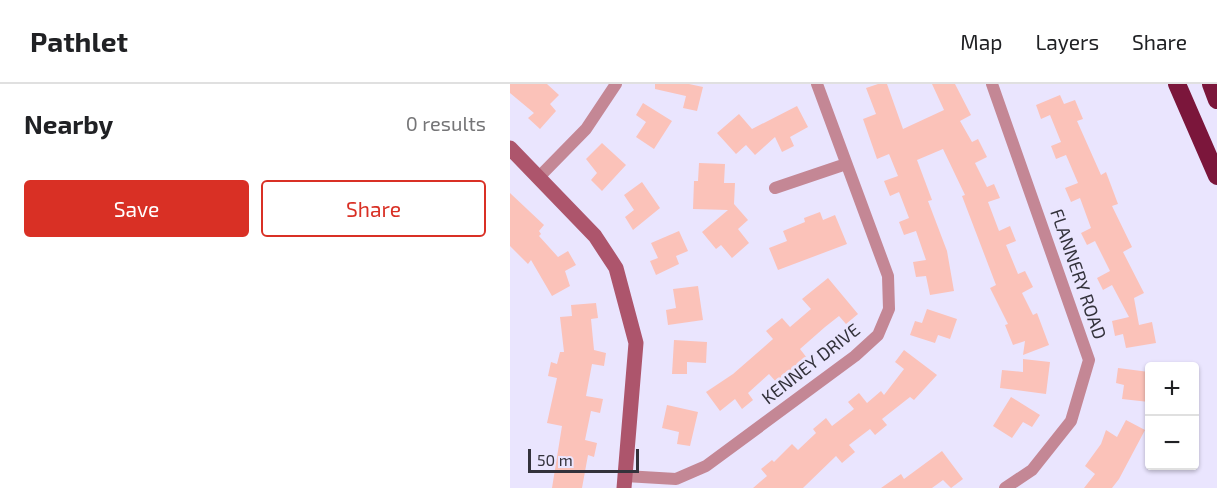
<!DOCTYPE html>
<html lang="en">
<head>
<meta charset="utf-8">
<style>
	body { margin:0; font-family:"Exo 2",sans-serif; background:#f2f2f2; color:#202124 }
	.controls { position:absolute; right:18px; bottom:18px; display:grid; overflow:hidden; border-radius:6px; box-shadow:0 2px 4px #0004 }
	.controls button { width:54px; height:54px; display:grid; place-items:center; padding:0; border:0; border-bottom:2px solid #e0e0e0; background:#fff; color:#202124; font:30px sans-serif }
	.scale { position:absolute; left:18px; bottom:15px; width:111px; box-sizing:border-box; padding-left:6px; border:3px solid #33323b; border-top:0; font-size:16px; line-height:21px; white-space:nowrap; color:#33323b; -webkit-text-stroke:4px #eae5fe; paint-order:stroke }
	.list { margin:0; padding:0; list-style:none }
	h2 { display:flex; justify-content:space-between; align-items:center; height:78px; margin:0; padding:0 24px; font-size:26px }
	h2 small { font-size:20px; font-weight:400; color:#757577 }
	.actions { display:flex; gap:12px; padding:18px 24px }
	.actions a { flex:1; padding:14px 0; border:2px solid #d93025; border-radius:6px; text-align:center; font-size:21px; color:#d93025 }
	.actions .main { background:#d93025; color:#fff }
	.map { position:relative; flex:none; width:707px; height:404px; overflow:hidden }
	header { display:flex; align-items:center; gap:36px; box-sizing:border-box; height:84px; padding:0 30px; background:#fff; border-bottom:2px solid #e0e0e0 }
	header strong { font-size:28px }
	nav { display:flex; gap:33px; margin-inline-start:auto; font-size:21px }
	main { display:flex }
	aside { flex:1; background:#fff }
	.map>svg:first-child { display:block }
</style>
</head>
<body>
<header>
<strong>Pathlet</strong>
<nav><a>Map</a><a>Layers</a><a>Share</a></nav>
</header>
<main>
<aside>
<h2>Nearby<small>0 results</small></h2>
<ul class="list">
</ul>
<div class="actions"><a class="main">Save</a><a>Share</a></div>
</aside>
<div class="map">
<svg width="707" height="404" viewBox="0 0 707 404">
	<rect width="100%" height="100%" fill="#eae5fe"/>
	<path fill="#fbc2b9" d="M 0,0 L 37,0 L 49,11 L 40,20 L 46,27 L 30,45 L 18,34 L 24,29 L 0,9 Z
		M 145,0 L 179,0 L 193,3 L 187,27 L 173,24 L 176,12 L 145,5 Z
		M 368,0 L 377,0 L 393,45 L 434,26 L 422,0 L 445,0 L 461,31 L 450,37 L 462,58 L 468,55 L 477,73 L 465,79 L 477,103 L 484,100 L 490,114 L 478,118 L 489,147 L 500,142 L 506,157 L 496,161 L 508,190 L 515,187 L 523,203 L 512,209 L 523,231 L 527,229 L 539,261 L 513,271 L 515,257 L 503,261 L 495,241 L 498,240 L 480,204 L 486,201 L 452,112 L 455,111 L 433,65 L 407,76 L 422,116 L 418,117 L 437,167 L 444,207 L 420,211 L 416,192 L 406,193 L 403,178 L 416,176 L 406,147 L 394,151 L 389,138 L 399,134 L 389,108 L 380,112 L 374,97 L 388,92 L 379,70 L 367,75 L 353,35 L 366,30 L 356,4 Z
		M 550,11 L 554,20 L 565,16 L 573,35 L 567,37 L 591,91 L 596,88 L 608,120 L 602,122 L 622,163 L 613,168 L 634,209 L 624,214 L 629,241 L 642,238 L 646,259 L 616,264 L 613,250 L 605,252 L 602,237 L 619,233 L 602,201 L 593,206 L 587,194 L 600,187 L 585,157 L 577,161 L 571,149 L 581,144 L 570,114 L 561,118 L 555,104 L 568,99 L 556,71 L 546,75 L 541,62 L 551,58 L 540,31 L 531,35 L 526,21 Z
		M 133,19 L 162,37 L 144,65 L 126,53 L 136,38 L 126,31 Z
		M 287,22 L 298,43 L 280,53 L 284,62 L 272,68 L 265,53 L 245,71 L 236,61 L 226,70 L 207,49 L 229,30 L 242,45 Z
		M 92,59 L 116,81 L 92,107 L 81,96 L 87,89 L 76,75 Z
		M 189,79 L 215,80 L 214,99 L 225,99 L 224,120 L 238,136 L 228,145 L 239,159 L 222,174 L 211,161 L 206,165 L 192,148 L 218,126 L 183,125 L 184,97 L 188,97 Z
		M 132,98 L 150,124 L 123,146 L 115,133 L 124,126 L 114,111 Z
		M 0,109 L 34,141 L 29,147 L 31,150 L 29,152 L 48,173 L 58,167 L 66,181 L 55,187 L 60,202 L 42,212 L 21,176 L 18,180 L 0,162 Z
		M 310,128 L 313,136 L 325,131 L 337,160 L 268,186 L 259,164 L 277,157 L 273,147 L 295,138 L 294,134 Z
		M 169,147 L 178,167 L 166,172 L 169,180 L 146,191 L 140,177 L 148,174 L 141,159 Z
		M 318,194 L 348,230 L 336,240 L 329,232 L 315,243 L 290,265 L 297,274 L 267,299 L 259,290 L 238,309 L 243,316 L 232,325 L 225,315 L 210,327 L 196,308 L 223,290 L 263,255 L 256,247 L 272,234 L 280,243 L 301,225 L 292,215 Z
		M 188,202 L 193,236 L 158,241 L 156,226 L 166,224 L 163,205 Z
		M 86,219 L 88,234 L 81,235 L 84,266 L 96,269 L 94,282 L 82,280 L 76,312 L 93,315 L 90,329 L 81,327 L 75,356 L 87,359 L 84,373 L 78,371 L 72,404 L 42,404 L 52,342 L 37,339 L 47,294 L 38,292 L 41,278 L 47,280 L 50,268 L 54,268 L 50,233 L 62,232 L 61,221 Z
		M 417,225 L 447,235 L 440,255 L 428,251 L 425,259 L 400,251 L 405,237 L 412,239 Z
		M 164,256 L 197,258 L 196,279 L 177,278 L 177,290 L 162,290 Z
		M 394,266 L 427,291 L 404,316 L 400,313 L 372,335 L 377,341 L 365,351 L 360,345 L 339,361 L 345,368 L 332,379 L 326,372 L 293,404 L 243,404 L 257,392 L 251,385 L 262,376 L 264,378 L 282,360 L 288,366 L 306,349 L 303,345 L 316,334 L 322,342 L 344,325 L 338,318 L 349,309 L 357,319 L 371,307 L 374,311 L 394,285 L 385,278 Z
		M 513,275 L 540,278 L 536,310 L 490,304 L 492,286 L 513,288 Z
		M 608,284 L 639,288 L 639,318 L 612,315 L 614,301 L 606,299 Z
		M 501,313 L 530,331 L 522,343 L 513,338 L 502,354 L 483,342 Z
		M 157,321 L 188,328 L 180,362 L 167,360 L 169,348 L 152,344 Z
		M 616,336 L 635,346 L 609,395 L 602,404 L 574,404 L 585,390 L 575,382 L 591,360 L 596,346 L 607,353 Z
		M 432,367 L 453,395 L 441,404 L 433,396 L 422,404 L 371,404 L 391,390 L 394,395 Z"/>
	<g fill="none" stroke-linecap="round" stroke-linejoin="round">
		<path stroke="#c48795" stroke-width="12" d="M 482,0 L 579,276 L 561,337 L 522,386 L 495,404
			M 29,93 L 76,45 L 106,0
			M 265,104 L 336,80
			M 115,392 L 166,395 L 196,382 L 345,272 L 368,251 L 379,225 L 378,192 L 307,0"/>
		<path stroke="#ad556c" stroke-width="15" d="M 0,64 L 85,152 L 106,184 L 126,259 L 114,404"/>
		<path stroke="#7b163b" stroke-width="18" d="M 667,0 L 707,92
			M 701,0 L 707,16"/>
	</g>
	<g text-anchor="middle" stroke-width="6" stroke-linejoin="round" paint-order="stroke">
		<g font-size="18" fill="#33323b" stroke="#eae5fe">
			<text transform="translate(568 190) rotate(71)" y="6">FLANNERY ROAD</text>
			<text transform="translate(301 280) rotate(-38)" y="6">KENNEY DRIVE</text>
		</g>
	</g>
</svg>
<div class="controls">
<button>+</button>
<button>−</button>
</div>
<div class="scale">50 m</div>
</div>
</main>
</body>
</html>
